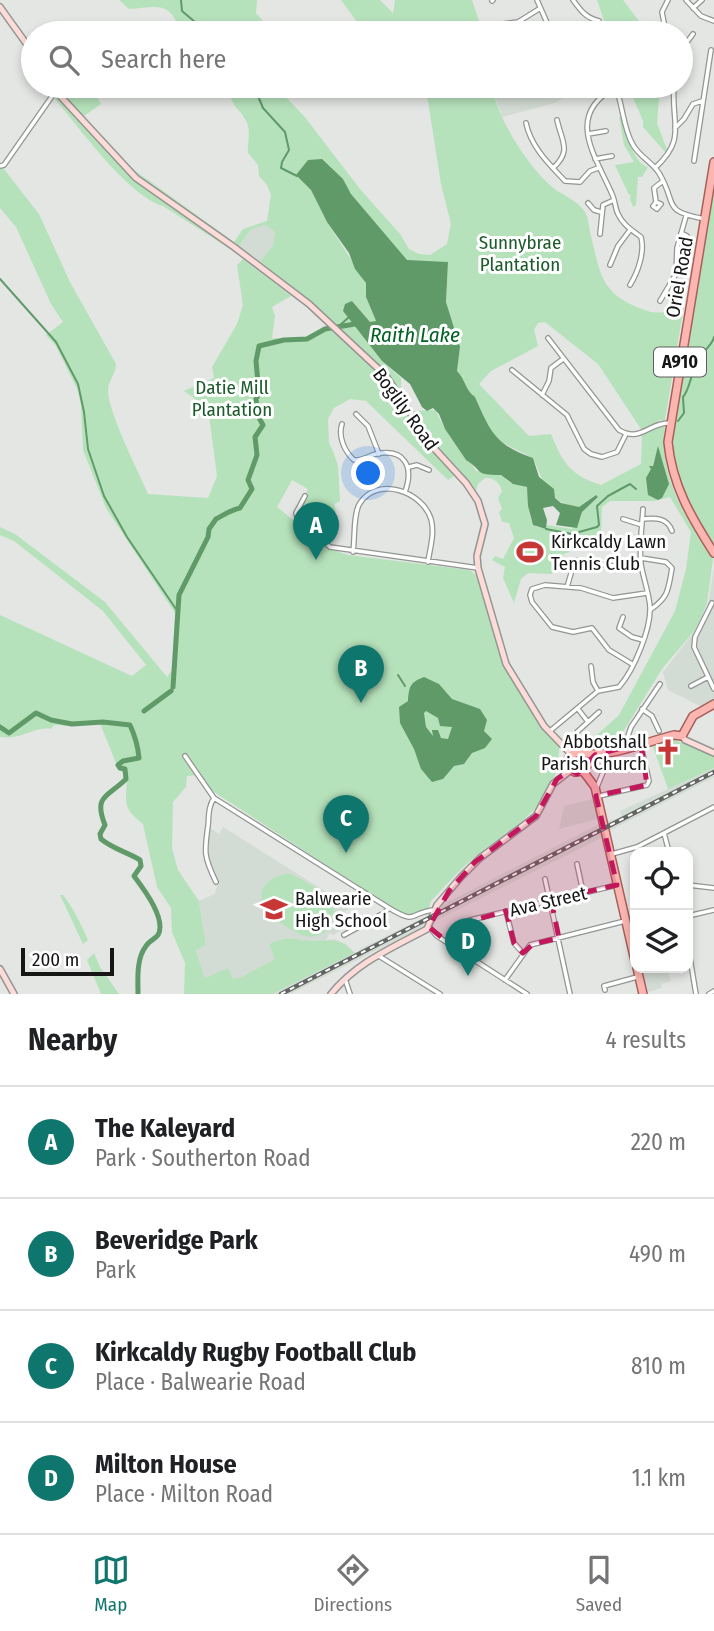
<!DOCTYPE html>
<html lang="en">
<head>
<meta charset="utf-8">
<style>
	body { margin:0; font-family:"Fira Sans Condensed",sans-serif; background:#f2f2f2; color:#202124 }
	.controls { position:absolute; right:21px; bottom:21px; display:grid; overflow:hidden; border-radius:14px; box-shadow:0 4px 10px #0003 }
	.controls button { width:63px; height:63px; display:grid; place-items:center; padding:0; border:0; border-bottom:2px solid #e0e0e0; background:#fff; color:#202124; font:35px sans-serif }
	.scale { position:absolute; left:21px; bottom:18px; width:93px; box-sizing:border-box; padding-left:7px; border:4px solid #151615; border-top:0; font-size:19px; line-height:24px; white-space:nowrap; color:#151615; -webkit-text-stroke:5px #fff; paint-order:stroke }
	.you { position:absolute; left:369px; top:474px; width:24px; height:24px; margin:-18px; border:5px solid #fff; border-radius:50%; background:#1a73e8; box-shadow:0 0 0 10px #1a73e833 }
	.badge { display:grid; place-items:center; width:46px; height:46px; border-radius:50%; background:#0f766e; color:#fff; font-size:23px; font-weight:700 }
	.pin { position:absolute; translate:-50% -58px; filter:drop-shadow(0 2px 4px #0008) }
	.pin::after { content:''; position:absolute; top:37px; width:24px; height:21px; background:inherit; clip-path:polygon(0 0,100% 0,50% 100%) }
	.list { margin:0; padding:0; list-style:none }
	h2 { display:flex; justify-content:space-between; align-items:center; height:91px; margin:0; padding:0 28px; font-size:30px }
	h2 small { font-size:23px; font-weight:400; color:#757577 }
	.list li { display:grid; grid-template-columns:46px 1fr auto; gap:21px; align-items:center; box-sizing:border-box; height:112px; padding:0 28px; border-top:2px solid #e0e0e0 }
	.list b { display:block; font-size:26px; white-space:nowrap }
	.list p { margin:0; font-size:23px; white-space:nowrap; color:#757577 }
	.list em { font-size:23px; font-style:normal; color:#757577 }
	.icon { flex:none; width:38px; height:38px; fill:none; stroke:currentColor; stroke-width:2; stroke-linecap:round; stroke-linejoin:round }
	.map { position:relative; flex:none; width:714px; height:994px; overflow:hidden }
	.search { position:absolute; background:#fff; box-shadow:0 4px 10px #0003; left:21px; right:21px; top:21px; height:77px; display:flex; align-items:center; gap:18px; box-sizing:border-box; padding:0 24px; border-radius:38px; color:#757577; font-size:26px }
	.sheet { height:539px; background:#fff }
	nav { display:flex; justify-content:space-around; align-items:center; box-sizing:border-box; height:98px; border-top:2px solid #e0e0e0; background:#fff; font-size:19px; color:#757577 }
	nav a { display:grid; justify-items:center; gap:4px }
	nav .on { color:#0f766e }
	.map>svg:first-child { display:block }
</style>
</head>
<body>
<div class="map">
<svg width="714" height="994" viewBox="0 0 714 994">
	<rect width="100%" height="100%" fill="#e3e6e3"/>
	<path fill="#d3dcd4" d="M 492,86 L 584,86 L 555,103 L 502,117 Z
		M 265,225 L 275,232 L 273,245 L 260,262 L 239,246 L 251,229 Z
		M 714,567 L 714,700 L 702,707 L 668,690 L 663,672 L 704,619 L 708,605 Z
		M 714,768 L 714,777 L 607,832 L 605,822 L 622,817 L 620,811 Z
		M 593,799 L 598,819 L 559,829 L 564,806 Z
		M 599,824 L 601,838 L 437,920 L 442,905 Z
		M 223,827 L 350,907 L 343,914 L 338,912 L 335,923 L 342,930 L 333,935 L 330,933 L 326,940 L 335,939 L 347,945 L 354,952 L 358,952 L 360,949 L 427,916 L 428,924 L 290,994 L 203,994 L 205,978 L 196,949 L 206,944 L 199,901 L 215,894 L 218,882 L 208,857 L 207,838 L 210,828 L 219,834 Z
		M 639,968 L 666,968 L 671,981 L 661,984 L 662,988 L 645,993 Z"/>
	<path fill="#b6e2bb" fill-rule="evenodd" d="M 119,0 L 257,0 L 256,13 L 262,20 L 261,33 L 181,33 C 170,0 158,7 129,9 Z
		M 341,0 L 380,0 L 393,13 L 395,0 L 472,0 L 483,33 L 365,33 Z
		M 597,0 L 623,0 L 648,33 L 607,33 L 606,29 L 605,33 L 589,33 L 585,31 L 591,26 L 596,26 L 596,22 L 602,21 L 605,23 Z
		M 71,86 L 90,86 L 101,104 L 81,118 L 57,91 Z
		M 206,86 L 275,86 L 304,116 L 360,189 L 400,234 L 409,249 L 419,254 L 430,255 L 447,244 L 451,224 L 441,184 L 427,95 L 416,86 L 492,86 C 497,118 527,165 551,186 C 560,194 579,201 585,212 C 588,217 589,226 590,232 C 600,271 599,292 639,308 C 657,315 662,314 679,305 L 684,306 L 665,420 L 660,420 L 644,430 L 641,429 L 598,364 L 545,322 L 538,323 L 534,330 L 538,346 L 491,371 L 479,384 L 529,436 L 551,434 C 563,463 570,475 601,485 L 641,464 L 642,436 L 662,424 L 665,425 C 658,476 686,519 713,559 L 707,603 L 701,618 L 694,631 L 662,669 L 623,732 L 611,747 L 587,749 L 588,744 L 578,741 L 579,739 L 589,742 L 619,715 L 675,611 L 686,569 L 691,532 L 670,497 L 654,501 L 610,501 L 602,507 L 601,539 L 563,535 L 562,539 L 570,552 L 563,554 L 565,558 L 559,562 L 556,559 L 552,574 L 528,573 L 521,579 L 514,603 L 503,578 L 505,567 L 492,560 L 495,556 L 503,559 L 514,538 L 509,523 L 502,522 L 499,512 L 502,509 L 498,498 L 502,491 C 500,483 494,477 485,478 L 478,484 L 476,491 L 432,442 L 411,411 L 435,410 L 445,429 L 466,460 L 470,461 L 476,471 L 501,475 L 509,482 L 527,487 C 530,496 527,520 535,526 C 538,528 542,527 546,529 L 547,525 L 572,529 L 580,520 L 582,512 L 598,497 L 595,495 L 579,507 C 547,503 545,484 533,458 L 499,441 L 492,433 L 481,416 L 479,406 L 457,371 L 460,347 L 446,302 L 448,262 L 407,261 L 351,194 L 343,179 L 297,176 L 311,190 L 327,222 L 366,283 L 366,297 L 376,322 L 370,322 L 352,301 L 343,311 L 382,361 L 401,378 L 401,389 L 410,403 L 407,405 L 384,370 L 321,310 L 260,262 L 273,245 L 275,232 L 265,225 L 251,229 L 239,246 L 234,242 L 230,249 L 163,206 C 128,196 78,126 54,98 L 55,95 L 125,171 L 130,167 L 234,242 L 243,229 L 267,221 L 271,195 L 267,185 L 259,176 L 258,165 L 248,153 C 247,142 252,129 245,119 C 239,108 236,111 230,96 L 209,92 ZM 658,449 L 666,489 L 664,494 L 654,498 L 648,495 L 651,469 Z
		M 628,86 L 660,86 L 657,123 L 667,150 L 666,153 L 643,127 L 643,121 Z
		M 619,117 L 622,117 C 626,132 633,163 648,167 L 642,177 L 638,177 L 636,205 L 633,207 L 630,199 L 631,194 L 629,195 L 615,165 L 634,162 L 624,145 Z
		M 0,164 L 39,214 L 70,282 L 116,364 C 116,374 108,381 108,390 C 108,413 138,470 148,494 L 208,498 L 217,476 L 208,408 L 184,391 L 214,378 L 212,367 L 237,324 L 243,305 L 237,265 L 243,259 L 291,296 L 272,307 L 275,316 L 272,338 L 311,339 L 325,331 L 334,329 C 353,346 372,363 388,383 C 411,415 426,446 455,475 L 448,480 L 366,401 L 350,399 L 334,408 L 328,419 L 329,443 L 333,451 L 338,466 L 340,501 L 334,504 L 336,512 L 320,503 L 318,507 L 321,512 L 308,519 L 311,530 L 300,518 L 298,513 L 308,495 L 306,493 L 308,489 L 292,480 L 277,507 C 304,527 313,544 348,555 L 470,570 L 476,575 L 481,589 L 504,664 L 546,732 L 559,747 C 560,809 508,827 469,862 C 456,873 444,888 431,901 L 429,908 L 412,916 L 400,913 L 211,790 L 199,775 L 187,776 L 186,787 L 173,802 L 172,848 L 178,870 L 199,901 L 206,945 L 196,950 L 205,978 L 228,968 L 233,979 L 242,977 L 275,959 L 269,944 C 294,934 290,941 313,941 C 331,941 341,937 354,953 L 272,994 L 184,994 L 185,963 L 172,932 L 171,908 L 157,887 L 143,824 C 122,808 126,803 127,778 L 117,766 L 100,723 L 70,726 L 54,725 L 51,729 C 33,726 24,740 0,737 L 0,615 L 132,676 L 146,665 L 103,611 L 14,541 L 0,535 L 0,527 L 15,534 L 105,602 L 167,677 L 172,670 L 175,613 L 106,508 L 83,450 L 81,406 L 78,391 L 56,346 L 46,335 L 63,322 L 51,304 L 16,227 L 0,208 Z
		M 714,185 L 714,547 C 688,505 672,476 673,425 Z
		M 673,739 L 714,757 L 714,768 L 668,789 L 652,744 Z
		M 290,874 C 302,879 324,891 331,902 C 342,919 324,941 305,936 C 296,934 269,916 265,909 C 253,889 272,873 290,874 Z
		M 60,895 L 63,895 C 74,909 81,924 88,940 L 83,944 Z
		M 94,953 L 100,967 L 119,994 L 101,994 L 87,960 Z"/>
	<path fill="#609a69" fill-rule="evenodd" d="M 322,159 L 343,179 L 351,194 L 407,260 L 448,262 L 446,302 L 460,347 L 457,371 C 465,379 466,391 475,397 C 490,431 495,445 533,458 L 539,477 L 554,489 L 555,498 L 561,503 L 579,507 L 596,495 L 598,497 L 582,512 L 577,528 L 556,525 L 560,513 L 553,506 L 543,508 L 547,520 L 546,529 L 533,525 L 528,506 L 527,487 L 513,484 L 501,475 C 473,475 484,471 466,460 L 445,429 L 439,414 L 433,408 L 427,411 L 422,407 L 410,384 L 382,361 L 343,311 L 345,304 L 352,301 L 370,322 L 376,321 L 366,297 L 366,283 L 355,269 L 349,253 L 327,222 L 311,190 L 296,175 L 308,160 Z
		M 658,446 L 669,484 L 662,498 L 658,500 L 648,495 L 646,478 L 651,469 L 649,466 L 653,466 Z
		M 424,677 L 439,684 L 452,699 L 480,709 L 487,720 L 484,731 L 492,739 L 485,748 L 472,753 L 464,764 L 454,766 L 443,779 L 432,782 L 421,769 L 414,749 L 400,723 L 399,707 L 408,701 C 409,687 410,682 424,677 ZM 426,711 L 438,718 L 440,726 L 452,727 L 448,739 L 441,738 L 438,730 L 432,730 L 433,736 L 426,727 L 424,713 Z"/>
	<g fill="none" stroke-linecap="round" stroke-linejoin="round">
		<path stroke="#609a69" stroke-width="2" d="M 181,0 L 182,11 L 208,33
			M 249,86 L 255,89 L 263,108 L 285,132 L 289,150 L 282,162 L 281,168 L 297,176
			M 0,279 L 56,342 L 78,384 L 84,412 L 88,449 L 104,496 L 127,537 L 178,612
			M 338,327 L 349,317
			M 678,421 L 684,413 L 683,397 C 692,386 690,368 701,360 C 702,349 712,347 714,337
			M 546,529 L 572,534 L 597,527 L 599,525 L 597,506 L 608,496 L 630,484 L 636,489
			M 398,675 L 405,686"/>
		<path stroke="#609a69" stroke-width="5" d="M 173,687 L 179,595 L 208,537 L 209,529 L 216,519 C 224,515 230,510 240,508 L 252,489 L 248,480 L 257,455 L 255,437 L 263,425 L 258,416 L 256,399 L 259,394 L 256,361 L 259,346 L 284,340 L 307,339 L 325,329 L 355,324
			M 144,711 L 171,691
			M 0,727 L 9,733 L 36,713 L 51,720 L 72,724 L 103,722 L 130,725 C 135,736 138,746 139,758 L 123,761 L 118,765 L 120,768 L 125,769 L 126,779 C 108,797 93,795 105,825 L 100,834 L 101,839 C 113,849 127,852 140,860 L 141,866 L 134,876 C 143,888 167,919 158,935 C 155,939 149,941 146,946 C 136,959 138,979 138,994"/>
		<g stroke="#939693" stroke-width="6">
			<path id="minor" d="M 537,0 L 548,25 L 556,33
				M 573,0 C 581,11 586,18 599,21
				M 686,0 L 701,16 L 714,21
				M 492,1 L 493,0
				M 693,8 L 702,0
				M 497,33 L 497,28 L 503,24 L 518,22 L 539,9
				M 666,33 L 662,12 L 668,0
				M 681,50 L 693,34
				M 616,87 C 564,115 595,155 612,194 C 615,200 615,208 618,214 C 623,225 632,230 641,237 C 645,252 638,272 630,285
				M 616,88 C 623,106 623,128 633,145 C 640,157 652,162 659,173 C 678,205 661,211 705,219
				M 526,123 C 531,147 549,164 565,181 L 580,182 L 590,171 L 598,168
				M 675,128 L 684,119 L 693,104 L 702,101
				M 588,134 L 606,131
				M 595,159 L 612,156
				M 694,161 L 711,50
				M 0,166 L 4,165 L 55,92
				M 553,168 C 572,151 562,142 557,120
				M 655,168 C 687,139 671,124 674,86
				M 656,202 L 653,206 L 657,209 L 661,204 L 656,202 L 654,188 L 663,181
				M 588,203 L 594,210 L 601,212
				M 681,233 L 687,236 L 685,250 L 687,257
				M 600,234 L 603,205 L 614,200
				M 610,265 L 618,246 L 630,230
				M 660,301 L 676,274 L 677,248 L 686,216
				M 548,338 L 619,430 C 641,443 649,422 670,423
				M 512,370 L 567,415 L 584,449 L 591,454 L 602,457 L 617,452 L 626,434
				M 542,395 L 549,381 L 551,368 L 563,359
				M 356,414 L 368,426 L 379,454
				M 342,424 C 338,436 344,451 354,460 C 362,461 368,456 376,454 C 405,448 414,467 405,492
				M 409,467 L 417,465 L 429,470
				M 305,496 L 296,513 L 298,519 L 330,547 L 478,568
				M 623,519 L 642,525
				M 642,519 C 655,518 667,517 672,531
				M 353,552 C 355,539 353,513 360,503 C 378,476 422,491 431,519 C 435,533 430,548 428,562
				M 641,558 L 666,562 L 672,568 C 668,590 669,597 650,610
				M 567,587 L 575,560 L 620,567 L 641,564
				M 712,603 L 695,637 L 694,647 L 714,689
				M 623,617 L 619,628 L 632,637 L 643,640
				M 632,664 L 609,650 L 592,628 L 573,632 L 552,627 L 532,602 L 530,595 L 532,589 L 545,585 L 581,588 L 613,598 L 647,593
				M 591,666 L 593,682 L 598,691
				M 691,686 L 708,677
				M 578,709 L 588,722
				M 642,709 L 652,716 L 659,731
				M 550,731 L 598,691 L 619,687 C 634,670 651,629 650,607 C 649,592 643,578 641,564 C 639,546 642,527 643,509
				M 577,732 L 599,712
				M 630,746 L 628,736 L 631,727 L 660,684
				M 185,756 L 214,798 L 389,908 C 419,926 408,912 435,910
				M 597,787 L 608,760
				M 599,796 L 647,785 L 649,781 L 641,746
				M 214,798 C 208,807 209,816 208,826 C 204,853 204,857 216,882
				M 664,833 L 669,852
				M 612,854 L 637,847 L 714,807
				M 577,864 L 583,892
				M 545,879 L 570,994
				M 688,885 L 714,888
				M 506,911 L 514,943 L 523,953
				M 688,916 L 714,910
				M 429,927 L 437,936 L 527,994
				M 344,935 L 384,913 L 389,908
				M 451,945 L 461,929 L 470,920 L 617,885
				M 688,946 L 696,994
				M 379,956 L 440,994
				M 345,979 L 350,994
				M 505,980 L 530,945 L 625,921
				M 605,990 L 604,986 L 637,977
				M 709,994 L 714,991"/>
		</g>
		<g stroke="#939693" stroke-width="8">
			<path id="secondary" d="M 0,7 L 33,53
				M 51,86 L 136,178 L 234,247 L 309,304 L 386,376 L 433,447 L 466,483 L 478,501 L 485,524 L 477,556 L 478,568 L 506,664 L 544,726 L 571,754
				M 682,736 L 685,740 L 714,753
				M 0,969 L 14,994
				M 331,994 C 357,962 392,948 427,929 L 437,905 L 461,877 L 480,858 L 536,816 L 553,784 L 571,770"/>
		</g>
		<g stroke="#a95f59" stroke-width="10">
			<path id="primary" d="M 714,162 L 668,442 C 672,485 691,517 714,553
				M 583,771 L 595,787 L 635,961
				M 583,771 L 575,772 L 569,768 L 567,761 C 573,747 585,755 596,754 C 622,753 649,741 674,735 L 682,736 L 693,716 L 714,704
				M 583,771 L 595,755
				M 637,968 L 643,994"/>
		</g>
		<use href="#minor" stroke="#fff" stroke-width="3.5"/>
		<use href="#secondary" stroke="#fddbd8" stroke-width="5"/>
		<use href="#primary" stroke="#fbb6b2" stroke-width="7"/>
		<g stroke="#636563" stroke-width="4.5">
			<path id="rail" d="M 281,994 L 714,772"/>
		</g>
		<use href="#rail" stroke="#fff" stroke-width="2" stroke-dasharray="5" stroke-linecap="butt"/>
	</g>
	<path fill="#c2185b" fill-opacity="0.2" stroke="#c2185b" stroke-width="5" stroke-dasharray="14 9" stroke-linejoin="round" d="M 641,743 L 647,785 L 596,796 L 617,885 L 551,900 L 559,938 L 533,944 L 523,953 L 514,943 L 506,911 L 468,922 L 451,945 L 429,927 L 449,891 L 475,862 L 536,816 L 557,779 L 571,770 L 577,774 L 595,755 Z"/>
	<defs>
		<g id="stadium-bare" transform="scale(2.1)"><path d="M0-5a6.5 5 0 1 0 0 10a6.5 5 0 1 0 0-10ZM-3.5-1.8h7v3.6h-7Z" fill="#c63736" stroke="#fff" stroke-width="2.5" paint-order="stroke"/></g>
		<g id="church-bare" transform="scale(2.1)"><path d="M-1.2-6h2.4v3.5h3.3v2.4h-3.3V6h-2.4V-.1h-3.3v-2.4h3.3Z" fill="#c63736" stroke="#fff" stroke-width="2.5" paint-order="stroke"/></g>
		<g id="school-bare" transform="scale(2.1)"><path d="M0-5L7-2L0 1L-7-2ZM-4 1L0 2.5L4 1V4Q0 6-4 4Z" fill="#c63736" stroke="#fff" stroke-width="2.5" paint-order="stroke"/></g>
	</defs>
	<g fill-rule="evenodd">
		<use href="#stadium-bare" x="530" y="552"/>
		<use href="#church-bare" x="668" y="752"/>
		<use href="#school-bare" x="274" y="909"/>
	</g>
	<g text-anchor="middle" stroke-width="6" stroke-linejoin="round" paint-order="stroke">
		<rect fill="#fff" stroke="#5b5c5b" stroke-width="2" x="654" y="347.5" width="52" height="29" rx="5"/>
		<g font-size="18" font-weight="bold" fill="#151615">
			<text x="680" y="368">A910</text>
		</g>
		<g font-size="19" fill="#1c5b2b" stroke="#fff">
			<text x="520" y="249">Sunnybrae<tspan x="520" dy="22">Plantation</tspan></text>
			<text x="232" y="394">Datie Mill<tspan x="232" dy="22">Plantation</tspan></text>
		</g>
		<g font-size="19" fill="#151615" stroke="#fff">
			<text transform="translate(679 277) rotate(-80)" y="7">Oriel Road</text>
			<text transform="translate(406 409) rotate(54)" y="7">Boglily Road</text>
			<text transform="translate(548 901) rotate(-13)" y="7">Ava Street</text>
		</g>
		<g font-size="19" fill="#151615" stroke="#fff" text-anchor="start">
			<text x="551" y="548">Kirkcaldy Lawn<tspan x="551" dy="22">Tennis Club</tspan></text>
			<text x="647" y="748" text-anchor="end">Abbotshall<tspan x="647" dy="22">Parish Church</tspan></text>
			<text x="295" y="905">Balwearie<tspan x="295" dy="22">High School</tspan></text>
		</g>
		<g font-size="21" font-style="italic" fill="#006123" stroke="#fff">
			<text x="415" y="342">Raith Lake</text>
		</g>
	</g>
</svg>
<div class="controls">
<button><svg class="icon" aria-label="locate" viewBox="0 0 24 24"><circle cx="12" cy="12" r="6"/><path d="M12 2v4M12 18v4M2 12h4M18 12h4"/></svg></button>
<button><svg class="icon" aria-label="layers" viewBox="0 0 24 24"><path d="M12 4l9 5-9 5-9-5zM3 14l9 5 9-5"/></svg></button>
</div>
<div class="scale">200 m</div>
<div class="you"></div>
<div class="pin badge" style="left:316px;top:560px">A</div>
<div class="pin badge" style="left:361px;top:703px">B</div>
<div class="pin badge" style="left:346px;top:853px">C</div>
<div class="pin badge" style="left:468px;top:976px">D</div>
<div class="search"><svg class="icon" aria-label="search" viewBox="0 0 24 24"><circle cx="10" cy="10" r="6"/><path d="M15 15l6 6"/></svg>Search here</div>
</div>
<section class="sheet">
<h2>Nearby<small>4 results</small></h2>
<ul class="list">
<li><span class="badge">A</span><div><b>The Kaleyard</b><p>Park · Southerton Road</p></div><em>220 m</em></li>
<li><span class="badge">B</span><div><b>Beveridge Park</b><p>Park</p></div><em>490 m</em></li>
<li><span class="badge">C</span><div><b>Kirkcaldy Rugby Football Club</b><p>Place · Balwearie Road</p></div><em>810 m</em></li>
<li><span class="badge">D</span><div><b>Milton House</b><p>Place · Milton Road</p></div><em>1.1 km</em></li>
</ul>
</section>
<nav>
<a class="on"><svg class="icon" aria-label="map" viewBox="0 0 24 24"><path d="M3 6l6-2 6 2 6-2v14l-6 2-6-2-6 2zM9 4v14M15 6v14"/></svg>Map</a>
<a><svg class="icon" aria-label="directions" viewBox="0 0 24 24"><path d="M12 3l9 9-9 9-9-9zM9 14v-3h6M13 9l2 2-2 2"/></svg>Directions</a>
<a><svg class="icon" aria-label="saved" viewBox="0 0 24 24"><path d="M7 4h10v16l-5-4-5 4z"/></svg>Saved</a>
</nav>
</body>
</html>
